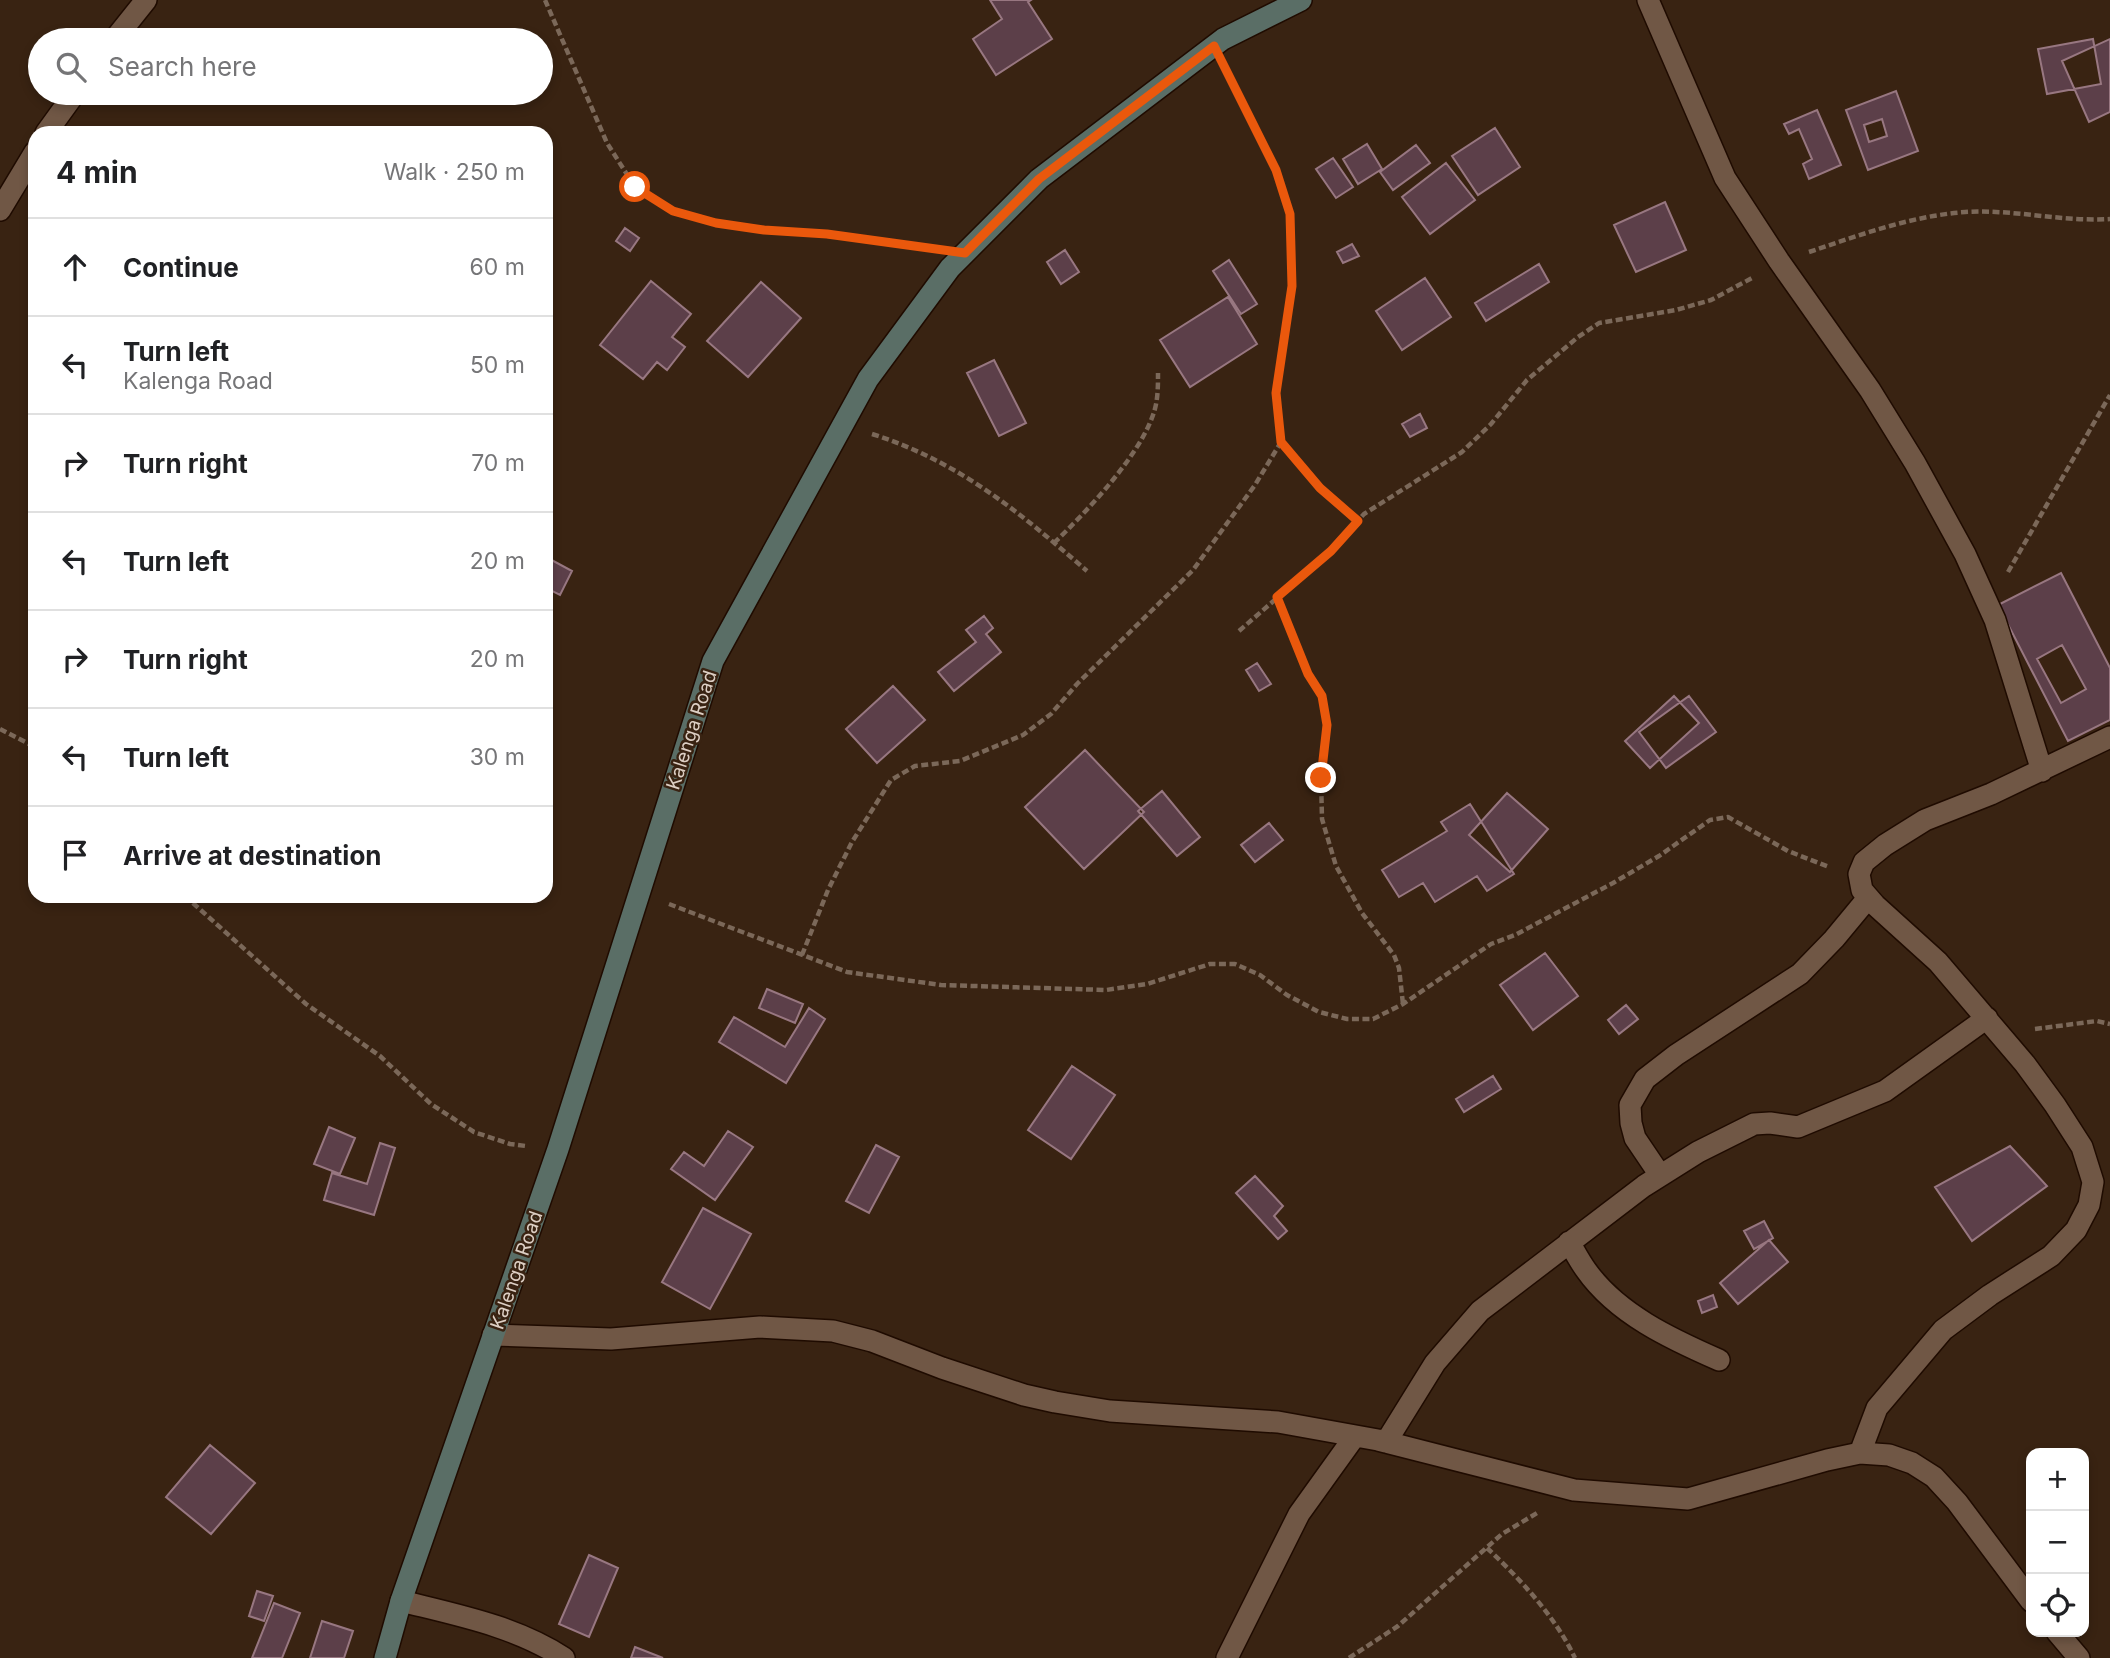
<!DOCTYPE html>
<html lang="en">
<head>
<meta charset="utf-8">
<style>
	body { margin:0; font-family:Inter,sans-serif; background:#f2f2f2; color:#202124 }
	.controls { position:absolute; right:21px; bottom:21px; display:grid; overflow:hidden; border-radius:14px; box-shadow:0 4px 10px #0003 }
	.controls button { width:63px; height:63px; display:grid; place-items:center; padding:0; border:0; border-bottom:2px solid #e0e0e0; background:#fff; color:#202124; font:35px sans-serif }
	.stop { position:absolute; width:21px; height:21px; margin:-16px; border:5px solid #ea580c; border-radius:50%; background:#fff }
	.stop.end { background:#ea580c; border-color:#fff; box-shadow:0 2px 7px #0008 }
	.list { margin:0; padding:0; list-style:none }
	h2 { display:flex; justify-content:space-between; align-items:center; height:91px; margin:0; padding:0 28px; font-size:30px }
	h2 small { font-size:23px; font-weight:400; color:#757577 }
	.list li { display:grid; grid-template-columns:46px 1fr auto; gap:21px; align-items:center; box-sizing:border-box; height:98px; padding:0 28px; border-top:2px solid #e0e0e0 }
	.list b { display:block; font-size:26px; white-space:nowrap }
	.list p { margin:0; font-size:23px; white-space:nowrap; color:#757577 }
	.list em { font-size:23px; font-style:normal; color:#757577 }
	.icon { flex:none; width:38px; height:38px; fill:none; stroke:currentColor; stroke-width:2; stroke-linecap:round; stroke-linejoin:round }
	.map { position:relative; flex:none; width:2110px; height:1658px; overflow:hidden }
	.search { position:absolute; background:#fff; box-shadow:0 4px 10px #0003; left:28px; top:28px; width:525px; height:77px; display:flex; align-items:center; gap:18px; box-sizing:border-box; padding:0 24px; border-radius:38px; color:#757577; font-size:26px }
	.panel { position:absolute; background:#fff; box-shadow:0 4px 10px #0003; left:28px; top:126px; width:525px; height:777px; border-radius:21px }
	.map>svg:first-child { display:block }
</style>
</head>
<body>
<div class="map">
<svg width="2110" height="1658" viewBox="0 0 2110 1658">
	<rect width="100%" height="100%" fill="#392312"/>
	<path fill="#5c3f49" stroke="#987781" stroke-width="2" fill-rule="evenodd" d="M 990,0 L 1031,0 L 1028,2 L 1052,39 L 996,75 L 973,39 L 1002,19 Z
		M 2093,39 L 2101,84 L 2047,94 L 2038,49 Z
		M 2110,39 L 2110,112 L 2089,122 L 2062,61 Z
		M 1896,91 L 1918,151 L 1868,170 L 1846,110 ZM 1882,119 L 1887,136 L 1869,142 L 1864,125 Z
		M 1817,110 L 1841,165 L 1809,179 L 1803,164 L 1812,159 L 1799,129 L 1789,134 L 1784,124 Z
		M 1495,128 L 1520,167 L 1478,195 L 1452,156 Z
		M 1367,144 L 1382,169 L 1358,184 L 1343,159 Z
		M 1416,145 L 1430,163 L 1393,190 L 1380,172 Z
		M 1333,158 L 1353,187 L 1336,198 L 1316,169 Z
		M 1446,163 L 1475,200 L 1430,234 L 1402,197 Z
		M 1665,202 L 1686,250 L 1636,272 L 1614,225 Z
		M 625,228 L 639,238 L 630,251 L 616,241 Z
		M 1352,244 L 1359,256 L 1343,263 L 1337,252 Z
		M 1065,250 L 1079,272 L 1061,284 L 1047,262 Z
		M 1229,260 L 1257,304 L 1241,314 L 1213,271 Z
		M 1539,264 L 1549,282 L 1486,321 L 1475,303 Z
		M 1425,278 L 1451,317 L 1402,350 L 1376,311 Z
		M 651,281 L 691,314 L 672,337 L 685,347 L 667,370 L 657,362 L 643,379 L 600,345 Z
		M 761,282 L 801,318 L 748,377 L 707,341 Z
		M 1228,297 L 1257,344 L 1190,387 L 1160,340 Z
		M 994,360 L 1026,423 L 999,436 L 967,373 Z
		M 1420,414 L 1427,428 L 1410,437 L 1402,424 Z
		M 546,557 L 572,571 L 560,595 L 546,588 Z
		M 2061,573 L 2110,668 L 2110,720 L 2068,741 L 1998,605 ZM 2062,645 L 2086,689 L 2061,703 L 2037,659 Z
		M 984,616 L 993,628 L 986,634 L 1001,652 L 954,691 L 938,672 L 976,642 L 966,630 Z
		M 1257,663 L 1271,684 L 1259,691 L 1246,670 Z
		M 893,686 L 925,720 L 877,763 L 846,729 Z
		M 1674,696 L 1699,723 L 1650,768 L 1625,741 Z
		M 1689,696 L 1716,732 L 1666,768 L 1639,732 Z
		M 1085,750 L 1144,812 L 1084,869 L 1025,807 Z
		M 1162,791 L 1200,837 L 1177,856 L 1138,811 Z
		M 1507,793 L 1548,829 L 1510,872 L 1469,835 Z
		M 1470,804 L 1514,874 L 1487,891 L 1477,876 L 1435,902 L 1423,883 L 1399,897 L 1382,870 L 1447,831 L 1441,822 Z
		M 1269,823 L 1283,840 L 1255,862 L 1241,845 Z
		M 1545,953 L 1578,996 L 1533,1030 L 1500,985 Z
		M 767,989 L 803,1004 L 795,1023 L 759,1008 Z
		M 1626,1005 L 1638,1019 L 1619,1034 L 1608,1020 Z
		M 809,1008 L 825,1019 L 786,1083 L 719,1042 L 734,1017 L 785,1047 Z
		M 1072,1066 L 1115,1095 L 1071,1159 L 1028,1130 Z
		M 1493,1076 L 1501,1089 L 1464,1112 L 1456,1099 Z
		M 329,1127 L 355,1138 L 340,1174 L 314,1164 Z
		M 728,1131 L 753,1147 L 715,1200 L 671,1169 L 684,1152 L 704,1166 Z
		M 380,1143 L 395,1148 L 374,1215 L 324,1200 L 332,1173 L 367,1184 Z
		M 876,1145 L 899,1157 L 869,1213 L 846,1201 Z
		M 2010,1146 L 2047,1186 L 1972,1241 L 1935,1187 Z
		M 1255,1176 L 1283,1206 L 1274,1216 L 1287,1231 L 1278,1239 L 1236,1193 Z
		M 703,1208 L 751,1234 L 710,1309 L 662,1282 Z
		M 1764,1221 L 1773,1238 L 1754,1249 L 1744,1231 Z
		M 1769,1240 L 1788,1262 L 1738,1304 L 1720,1283 Z
		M 1713,1295 L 1717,1307 L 1702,1313 L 1698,1301 Z
		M 210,1445 L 255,1483 L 211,1534 L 166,1497 Z
		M 589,1555 L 618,1568 L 589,1637 L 559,1624 Z
		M 257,1591 L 273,1596 L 264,1621 L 249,1616 Z
		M 274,1603 L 300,1613 L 282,1658 L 252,1658 Z
		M 322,1621 L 353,1631 L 344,1658 L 310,1658 Z
		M 635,1647 L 663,1658 L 631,1658 Z"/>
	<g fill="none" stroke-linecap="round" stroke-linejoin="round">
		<g stroke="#1f0b00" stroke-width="24">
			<path id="street" d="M 1648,0 L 1725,178 L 1779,261 L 1870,390 L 1915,463 L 1965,554 L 1995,620 L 2042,771
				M 114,40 L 146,0
				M 46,133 L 75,93
				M 0,210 L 35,152
				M 1660,1175 L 1635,1138 L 1631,1123 L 1630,1105 L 1645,1079 L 1676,1055 L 1800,974 L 1834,939 L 1868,898
				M 1569,1242 C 1575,1252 1580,1262 1586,1270 C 1617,1314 1671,1339 1719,1360
				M 493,1335 L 611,1339 L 760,1327 L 833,1331 L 872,1341 L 942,1368 L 1024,1395 L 1055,1402 L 1110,1411 L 1278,1422 L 1378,1440 L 1574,1490 L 1688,1499 L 1827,1460 L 1860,1453 L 1889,1455 L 1912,1463 L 1934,1477 L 1957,1502 L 2031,1601
				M 1386,1442 L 1435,1363 L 1480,1311 L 1644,1186 L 1698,1152 L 1754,1124 L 1770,1123 L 1798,1127 L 1885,1091 L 1987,1018
				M 1860,1453 L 1877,1408 L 1943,1330 L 1990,1295 L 2051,1256 L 2076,1230 L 2089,1205 L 2093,1182 L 2082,1147 L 2055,1105 L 2025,1064 L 1938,962 L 1875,905 L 1862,890 L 1859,874 L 1864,862 L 1885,845 L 1925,820 L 1991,794 L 2110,737
				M 401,1601 C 457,1615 515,1626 564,1658
				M 2057,1632 L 2079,1658
				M 1227,1658 L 1299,1514 L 1355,1436"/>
		</g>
		<g stroke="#1f0b00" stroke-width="24">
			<path id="secondary" d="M 385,1658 L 401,1601 L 558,1149 L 713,661 L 868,379 L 950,268 L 1039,179 L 1223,39 L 1301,0"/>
		</g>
		<path stroke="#7b6859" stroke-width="4.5" stroke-dasharray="7 3.5" stroke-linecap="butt" d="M 545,0 L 607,143 L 635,187 L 672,211 L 716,223 L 926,247
			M 1229,75 L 1276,170 L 1290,214 L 1292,286 L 1276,393 L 1281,442 L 1320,488 L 1358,521
			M 1809,252 C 1860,235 1911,216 1965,212 C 2014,209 2061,222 2110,219
			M 872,434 C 960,462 1019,512 1087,571
			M 1054,543 C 1087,511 1138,458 1153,415 C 1158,402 1158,387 1158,373
			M 2008,572 L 2110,395
			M 1277,597 L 1308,674 L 1322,696 L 1324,709 L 1327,725 L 1321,778 L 1322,819 L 1336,866 L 1362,913 L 1394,955 L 1399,968 L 1403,1004
			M 1239,631 L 1331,551 L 1364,514 L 1462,452 L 1491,424 L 1527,380 L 1578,337 L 1599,323 L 1676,310 L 1711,300 L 1754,277
			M 0,729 L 35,747
			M 185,896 L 306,1004 L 380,1056 L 431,1104 L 474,1132 L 510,1144 L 526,1146
			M 669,904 L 847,972 L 941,985 L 1106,990 L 1147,984 L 1210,964 L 1235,964 L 1260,975 L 1287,995 L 1319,1012 L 1347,1019 L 1373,1019 L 1403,1004 L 1491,944 L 1515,935 L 1613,883 L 1659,856 L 1710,820 L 1728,817 L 1788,851 L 1829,867
			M 802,955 L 828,890 L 852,842 L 891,780 L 915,766 L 960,761 L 1023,735 L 1051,714 L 1077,684 L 1193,570 L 1255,485 L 1281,442
			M 2035,1029 L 2097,1021 L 2110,1024
			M 1487,1548 C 1520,1579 1555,1616 1575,1658
			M 1349,1658 L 1398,1626 L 1502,1534 L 1537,1513"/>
		<use href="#street" stroke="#705745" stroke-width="21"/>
		<use href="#secondary" stroke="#5a6e66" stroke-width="21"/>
	</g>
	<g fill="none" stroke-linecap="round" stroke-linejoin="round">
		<path stroke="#ea580c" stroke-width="9" d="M 635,187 L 673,211 L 716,223 L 764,230 L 827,234 L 965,253 L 1039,179 L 1214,46 L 1276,170 L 1290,214 L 1292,286 L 1276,393 L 1281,442 L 1320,488 L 1358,521 L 1331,551 L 1277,597 L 1308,674 L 1322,696 L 1327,725 L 1321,778"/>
	</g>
	<g text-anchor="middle" stroke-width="5" stroke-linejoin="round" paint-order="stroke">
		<g font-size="19" fill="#ddcfc4" stroke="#392312">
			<text transform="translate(691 730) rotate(-72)" y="7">Kalenga Road</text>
			<text transform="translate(516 1270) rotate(-71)" y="7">Kalenga Road</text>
		</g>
	</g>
</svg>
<div class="controls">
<button>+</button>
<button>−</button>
<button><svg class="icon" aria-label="locate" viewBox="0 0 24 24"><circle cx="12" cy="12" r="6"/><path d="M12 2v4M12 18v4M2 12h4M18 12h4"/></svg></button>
</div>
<div class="stop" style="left:635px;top:187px"></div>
<div class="stop end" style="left:1321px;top:778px"></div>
<div class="search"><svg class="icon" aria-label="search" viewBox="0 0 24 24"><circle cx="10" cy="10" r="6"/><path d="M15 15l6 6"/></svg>Search here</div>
<section class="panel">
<h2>4 min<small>Walk · 250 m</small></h2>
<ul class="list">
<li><svg class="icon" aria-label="ahead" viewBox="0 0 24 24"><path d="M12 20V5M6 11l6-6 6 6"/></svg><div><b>Continue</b></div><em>60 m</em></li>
<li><svg class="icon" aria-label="left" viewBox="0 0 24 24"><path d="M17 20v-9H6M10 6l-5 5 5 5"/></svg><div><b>Turn left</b><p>Kalenga Road</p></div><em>50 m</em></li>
<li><svg class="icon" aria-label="right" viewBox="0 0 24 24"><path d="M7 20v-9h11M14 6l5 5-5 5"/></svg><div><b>Turn right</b></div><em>70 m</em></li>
<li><svg class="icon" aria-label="left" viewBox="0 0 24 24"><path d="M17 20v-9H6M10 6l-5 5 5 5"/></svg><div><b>Turn left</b></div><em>20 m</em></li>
<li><svg class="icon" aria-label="right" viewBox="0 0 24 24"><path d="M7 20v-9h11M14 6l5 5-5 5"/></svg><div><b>Turn right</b></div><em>20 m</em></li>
<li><svg class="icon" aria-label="left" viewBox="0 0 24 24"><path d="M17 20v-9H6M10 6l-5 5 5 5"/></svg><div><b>Turn left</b></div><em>30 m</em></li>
<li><svg class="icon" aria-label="arrive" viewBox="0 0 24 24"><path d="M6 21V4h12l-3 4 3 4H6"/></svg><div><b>Arrive at destination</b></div></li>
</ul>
</section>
</div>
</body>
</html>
